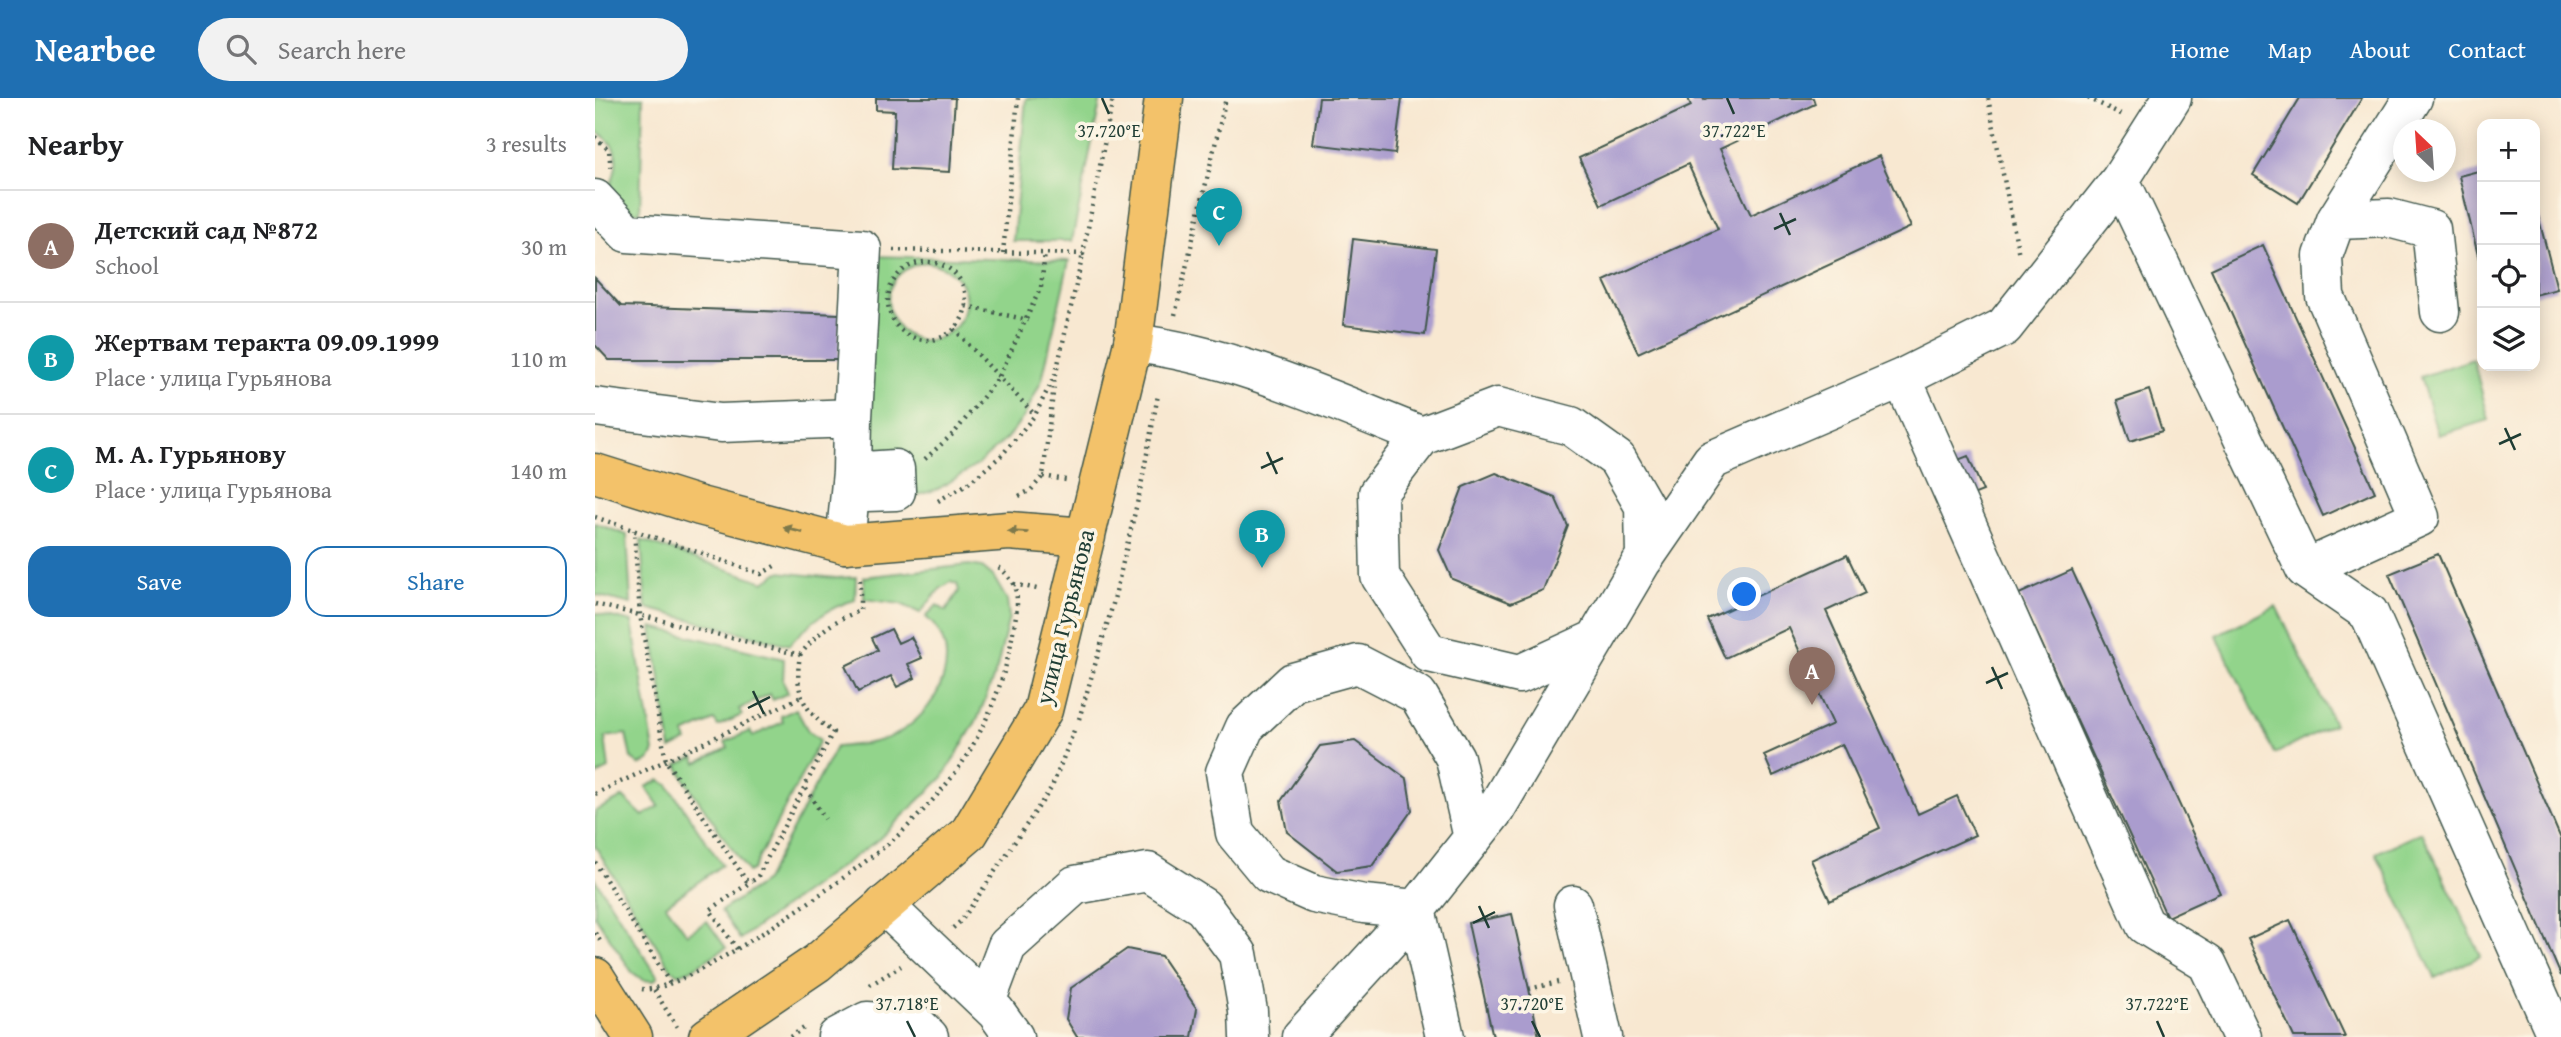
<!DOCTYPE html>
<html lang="en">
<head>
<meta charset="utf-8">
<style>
	body { margin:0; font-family:"Gentium Book Plus",serif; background:#f2f2f2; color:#202124 }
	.controls { position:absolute; right:21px; top:21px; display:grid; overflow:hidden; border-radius:14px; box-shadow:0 4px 18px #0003 }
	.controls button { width:63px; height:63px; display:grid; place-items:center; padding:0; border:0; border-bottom:2px solid #e0e0e0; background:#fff; color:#202124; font:35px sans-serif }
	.compass { position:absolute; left:1798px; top:21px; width:63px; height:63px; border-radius:50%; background:#fff; box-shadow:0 4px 18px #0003; rotate:335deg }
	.you { position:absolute; left:1150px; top:497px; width:24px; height:24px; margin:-18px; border:5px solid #fff; border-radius:50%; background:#1a73e8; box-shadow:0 0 0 10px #1a73e833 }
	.badge { display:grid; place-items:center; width:46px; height:46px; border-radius:50%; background:#1f6fb2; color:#fff; font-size:23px; font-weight:700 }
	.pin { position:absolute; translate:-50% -58px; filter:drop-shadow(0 2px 4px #0008) }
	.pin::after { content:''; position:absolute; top:37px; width:24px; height:21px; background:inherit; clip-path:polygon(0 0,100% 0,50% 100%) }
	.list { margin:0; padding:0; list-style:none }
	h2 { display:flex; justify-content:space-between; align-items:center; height:91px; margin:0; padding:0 28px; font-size:30px }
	h2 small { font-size:23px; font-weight:400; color:#757577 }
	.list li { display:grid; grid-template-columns:46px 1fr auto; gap:21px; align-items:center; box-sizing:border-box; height:112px; padding:0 28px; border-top:2px solid #e0e0e0 }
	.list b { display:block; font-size:26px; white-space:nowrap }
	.list p { margin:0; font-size:23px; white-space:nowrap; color:#757577 }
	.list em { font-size:23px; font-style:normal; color:#757577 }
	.actions { display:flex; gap:14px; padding:21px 28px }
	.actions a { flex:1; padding:16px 0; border:2px solid #1f6fb2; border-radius:21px; text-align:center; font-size:24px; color:#1f6fb2 }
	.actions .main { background:#1f6fb2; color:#fff }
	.icon { flex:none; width:38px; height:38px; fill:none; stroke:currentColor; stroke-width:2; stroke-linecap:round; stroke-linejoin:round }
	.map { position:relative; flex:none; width:1966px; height:939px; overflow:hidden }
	header { display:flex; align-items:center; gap:42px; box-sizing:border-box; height:98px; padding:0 35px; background:#1f6fb2; color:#fff }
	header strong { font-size:33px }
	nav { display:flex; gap:38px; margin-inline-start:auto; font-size:24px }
	.search { width:490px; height:63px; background:#f2f2f2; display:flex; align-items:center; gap:18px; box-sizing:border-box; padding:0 24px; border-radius:38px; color:#757577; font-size:26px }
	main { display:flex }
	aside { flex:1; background:#fff }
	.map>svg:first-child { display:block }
</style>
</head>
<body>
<header>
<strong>Nearbee</strong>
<div class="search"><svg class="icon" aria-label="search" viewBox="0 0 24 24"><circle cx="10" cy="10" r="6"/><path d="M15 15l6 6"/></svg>Search here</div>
<nav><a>Home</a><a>Map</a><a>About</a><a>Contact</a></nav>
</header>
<main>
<aside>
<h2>Nearby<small>3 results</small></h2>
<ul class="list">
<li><span class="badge" style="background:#8d6e63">A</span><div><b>Детский сад №872</b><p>School</p></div><em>30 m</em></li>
<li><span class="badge" style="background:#0f9aa8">B</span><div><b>Жертвам теракта 09.09.1999</b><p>Place · улица Гурьянова</p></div><em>110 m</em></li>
<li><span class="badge" style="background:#0f9aa8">C</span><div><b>М. А. Гурьянову</b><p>Place · улица Гурьянова</p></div><em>140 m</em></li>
</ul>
<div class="actions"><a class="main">Save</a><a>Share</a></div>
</aside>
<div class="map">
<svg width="1966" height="939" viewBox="0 0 1966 939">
	<rect width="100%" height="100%" fill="#fcf5e5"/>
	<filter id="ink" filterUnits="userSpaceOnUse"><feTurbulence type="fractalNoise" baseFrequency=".0143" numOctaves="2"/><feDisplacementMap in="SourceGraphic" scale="14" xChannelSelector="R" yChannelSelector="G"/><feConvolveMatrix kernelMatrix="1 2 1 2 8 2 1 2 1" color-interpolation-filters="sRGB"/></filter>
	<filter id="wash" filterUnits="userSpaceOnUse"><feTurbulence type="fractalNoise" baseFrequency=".00686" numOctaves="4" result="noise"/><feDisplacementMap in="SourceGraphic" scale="28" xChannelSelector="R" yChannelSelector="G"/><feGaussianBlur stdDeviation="1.57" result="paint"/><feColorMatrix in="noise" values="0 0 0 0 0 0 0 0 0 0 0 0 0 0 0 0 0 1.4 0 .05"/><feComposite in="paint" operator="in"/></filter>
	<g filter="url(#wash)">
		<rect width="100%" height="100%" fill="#f8e8d1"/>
		<path fill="#92d48b" stroke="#588860" stroke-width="2" fill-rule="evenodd" d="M 0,0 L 48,0 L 45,115 L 33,112 L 13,93 C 24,69 28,47 0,33 Z
			M 431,0 L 506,0 L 477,143 L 418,143 Z
			M 276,158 L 474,163 L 447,282 L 430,317 L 412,340 L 382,367 L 343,391 L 304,403 L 266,401 ZM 330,164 C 357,168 378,188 368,216 C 365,225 359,232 351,236 C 302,266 261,179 330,164 Z
			M 1878,261 L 1894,322 L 1843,337 L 1825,279 Z
			M 0,425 L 32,437 L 36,506 L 0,497 Z
			M 46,442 L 169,484 L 184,474 L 241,480 L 261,479 L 260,502 C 233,509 213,526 194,547 L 51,510 Z
			M 374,467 L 387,469 L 398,478 L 412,502 L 414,519 L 402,570 L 383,620 L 348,679 L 284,741 L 145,841 L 126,813 L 170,783 L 241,649 C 264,647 289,645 308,632 C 345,608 371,553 331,519 L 342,507 L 351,513 L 364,493 L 362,486 L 356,484 L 345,491 L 325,515 L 306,506 L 269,501 L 269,479 Z
			M 1681,508 L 1739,626 L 1680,656 L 1621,537 Z
			M 0,515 L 37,524 L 59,653 L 54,663 L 44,667 L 36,660 L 31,636 L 10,639 L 14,671 L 0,678 Z
			M 57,529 L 189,561 L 188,583 L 193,595 L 178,602 L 175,596 L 144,611 L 147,617 L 123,628 L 119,622 L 89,636 L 92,643 L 76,651 Z
			M 201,611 L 213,633 L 225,642 L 158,771 L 153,774 L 93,687 L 82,667 L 99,659 L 102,665 L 133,650 L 130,644 L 155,633 L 158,638 L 188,624 L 186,618 Z
			M 65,682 L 73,687 L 127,767 L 71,807 L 92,836 L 112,823 L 131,850 L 95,872 L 84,876 L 76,871 L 0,748 L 0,713 L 28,699 L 48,718 L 64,708 L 51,689 Z
			M 1827,734 L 1886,858 L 1840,880 L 1781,755 Z
			M 0,781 L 63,879 L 58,883 L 48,882 L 37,874 L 0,818 Z"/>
		<g id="blocks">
			<path fill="#aa9cce" d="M 281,0 L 360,0 L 355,74 L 297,71 L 300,13 L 281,12 Z
				M 724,0 L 807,0 L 800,56 L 718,46 Z
				M 1093,0 L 1108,0 L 1109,2 L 1113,0 L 1218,0 L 1220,6 L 1125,51 L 1156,117 L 1284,58 L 1316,129 L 1043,255 L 1009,183 L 1123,131 L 1093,66 L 1006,107 L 984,60 L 1096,8 Z
				M 1705,0 L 1767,0 L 1703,105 L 1658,77 Z
				M 1887,72 L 1887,170 L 1886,170 L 1864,78 Z
				M 1940,106 L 1962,191 L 1940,197 Z
				M 758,141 L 841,151 L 830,237 L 748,227 Z
				M 1668,147 L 1780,394 L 1728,418 L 1616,171 Z
				M 0,180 L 26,208 L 245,216 L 244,262 L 14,262 L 0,247 Z
				M 1554,292 L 1567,333 L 1535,343 L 1522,303 Z
				M 1373,358 L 1388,393 L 1365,402 L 1350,367 Z
				M 901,375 L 960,399 L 973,428 L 948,492 L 916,505 L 857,481 L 844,452 L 868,389 Z
				M 1843,456 L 1966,741 L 1966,878 L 1794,476 Z
				M 1252,457 L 1270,495 L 1231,513 L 1323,716 L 1362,698 L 1380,737 L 1235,803 L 1216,762 L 1285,730 L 1247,646 L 1178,678 L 1169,657 L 1238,626 L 1194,530 L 1130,560 L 1112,521 Z
				M 1477,472 L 1625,795 L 1572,819 L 1424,496 Z
				M 296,531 L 303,545 L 316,539 L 327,560 L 313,566 L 320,580 L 302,589 L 296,578 L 263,594 L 250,568 L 283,552 L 277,540 Z
				M 760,643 L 812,681 L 817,712 L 777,768 L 742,773 L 692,734 L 686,703 L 725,648 Z
				M 917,816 L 934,891 L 944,939 L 898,939 L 873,825 Z
				M 1695,822 L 1750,939 L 1699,939 L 1653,841 Z
				M 532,851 L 566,858 L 602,911 L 597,939 L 482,939 L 471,921 L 476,890 Z"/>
		</g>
	</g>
	<g filter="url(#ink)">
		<use href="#blocks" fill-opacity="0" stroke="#40574c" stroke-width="2"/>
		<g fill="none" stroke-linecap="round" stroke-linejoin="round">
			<g stroke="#40574c" stroke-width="41">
				<path id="minor" d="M 1525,82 L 1710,471 L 1774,515 L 1962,939
					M 0,101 L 32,135 L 267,151 L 258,320 L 126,325 L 0,309
					M 1741,122 L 1794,120 L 1836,131 L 1845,214
					M 538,245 C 639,257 733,301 827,338
					M 1307,280 L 1550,827 L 1612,865 L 1647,939
					M 903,309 L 976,328 L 1022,361 L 1049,408 L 1050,458 L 1001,541 L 925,576 L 834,555 L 785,478 L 783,395 L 827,338 Z
					M 300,371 L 301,393 L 271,394 L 270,373 Z
					M 250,446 L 257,374 L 258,320
					M 1048,462 L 1117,362 L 1307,280 L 1409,229 L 1525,82 L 1577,0
					M 1710,471 L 1825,419 L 1730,198 L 1728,158 L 1741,122 L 1818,0
					M 289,807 L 401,914 L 419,939
					M 978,807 L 1008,939
					M 391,904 L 412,848 L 480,787 L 553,774 L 608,809 L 643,856 L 653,913 L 654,939
					M 242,939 L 272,923 L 321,926 L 334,939
					M 706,939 L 812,823 L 900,712 L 1001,541
					M 850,939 L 821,811 L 769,806 L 719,796 L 674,776 L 640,735 L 630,674 L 650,629 L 698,584 L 763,566 L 823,597 L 860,660 L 878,740"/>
			</g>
			<g stroke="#40574c" stroke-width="41">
				<path id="major" d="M 0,375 L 105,408 L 250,446 L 414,433 L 491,439
					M 0,879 L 38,939
					M 113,939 L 222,865 L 374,735 L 448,612 L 538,245 L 569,0"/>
			</g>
			<path stroke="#40574c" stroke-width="4.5" stroke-dasharray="2 5" stroke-linecap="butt" d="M 1393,0 L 1424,157
				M 1493,0 L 1528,17
				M 0,39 L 14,52 L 16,73
				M 298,152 L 488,156 L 518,0
				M 408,155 L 423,0
				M293 203a39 39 0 1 1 78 0a39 39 0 1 1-78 0Z
				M 371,208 L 433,222
				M 580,217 L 631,0
				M 359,231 L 440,317
				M 330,361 L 360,334 L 404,279 L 446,189 L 450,155
				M 448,378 L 471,382
				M 424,398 L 436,392 L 448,378 L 460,279
				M 343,403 L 375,384 L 407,357 L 440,317 L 461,275 L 488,156
				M 0,419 L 166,476 L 183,466
				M 419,486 L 442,491
				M 0,506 L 205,557 C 199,594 208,613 238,634 L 162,780 L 157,783 L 151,782 L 71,663 L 45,517 L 39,432
				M 205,557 C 222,535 238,522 265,513 L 265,478
				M 484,621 L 518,506 L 545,393 L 563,297
				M 211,691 L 230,721
				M 0,696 L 206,599
				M 0,764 L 76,887
				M 358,830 L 367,822 L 457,689 L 480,630
				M 0,835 L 7,846
				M 142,851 L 115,812 L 157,783
				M 275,887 L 306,868
				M 47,891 C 89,898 261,773 299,741 C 320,723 354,686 369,662 C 393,624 411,579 418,534 C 423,508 428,486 402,468
				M 934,891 L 963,884
				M 59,892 L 82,929
				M 195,939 L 209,930"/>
			<use href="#minor" stroke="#fff" stroke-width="38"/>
			<use href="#major" stroke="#f3c26a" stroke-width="38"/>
		</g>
		<defs><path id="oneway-solid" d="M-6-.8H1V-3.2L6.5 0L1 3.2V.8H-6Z" transform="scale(1.75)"/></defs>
		<g fill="#7e794c">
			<use href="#oneway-solid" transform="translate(198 432) rotate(-165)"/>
			<use href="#oneway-solid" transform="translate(423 434) rotate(-177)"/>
		</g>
	</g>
	<path fill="none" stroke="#1f3d34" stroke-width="2.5" d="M 507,0 L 514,16M 1132,0 L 1139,16M 1185,115 L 1195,137M 1179,131 L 1201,121M 1910,330 L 1920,352M 1904,346 L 1926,336M 672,354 L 682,376M 666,370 L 688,360M 1397,569 L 1407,591M 1391,585 L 1413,575M 158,593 L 169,616M 153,610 L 175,599M 884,808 L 894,830M 878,825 L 900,814M 312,923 L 320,939M 937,923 L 945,939M 1562,923 L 1569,939"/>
	<g text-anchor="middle" stroke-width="7" stroke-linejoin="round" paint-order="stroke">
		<g font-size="24" fill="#1f3d34" stroke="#fcf5e5">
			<text transform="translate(470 519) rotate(-76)" y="8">улица Гурьянова</text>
		</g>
	</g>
	<g font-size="18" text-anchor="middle" fill="#1f3d34" stroke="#fcf5e5" stroke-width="7" stroke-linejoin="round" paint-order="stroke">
		<text x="514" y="39">37.720°E</text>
		<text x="1139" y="39">37.722°E</text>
		<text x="312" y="912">37.718°E</text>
		<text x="937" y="912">37.720°E</text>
		<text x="1562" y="912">37.722°E</text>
	</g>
</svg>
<div class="controls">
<button>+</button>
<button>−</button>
<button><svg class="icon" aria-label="locate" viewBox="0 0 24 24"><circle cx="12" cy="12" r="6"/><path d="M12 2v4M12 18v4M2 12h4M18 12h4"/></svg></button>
<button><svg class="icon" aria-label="layers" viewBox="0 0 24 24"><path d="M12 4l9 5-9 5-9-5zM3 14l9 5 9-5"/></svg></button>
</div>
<svg class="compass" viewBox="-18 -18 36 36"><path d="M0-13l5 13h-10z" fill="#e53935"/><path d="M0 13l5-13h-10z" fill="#757577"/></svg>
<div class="you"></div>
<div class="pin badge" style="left:1217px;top:607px;background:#8d6e63">A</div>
<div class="pin badge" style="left:667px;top:470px;background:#0f9aa8">B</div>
<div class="pin badge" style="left:624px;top:148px;background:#0f9aa8">C</div>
</div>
</main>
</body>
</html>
